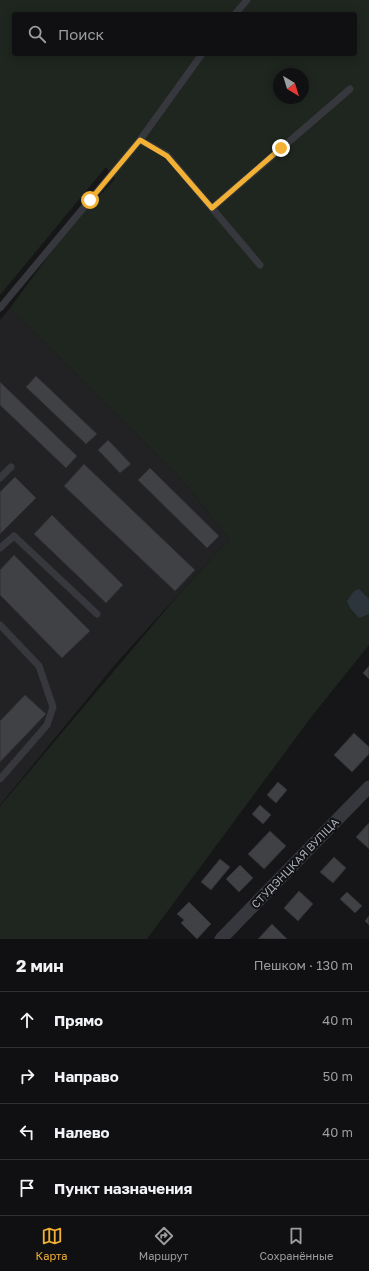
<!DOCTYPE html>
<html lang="ru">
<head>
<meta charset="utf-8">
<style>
	body { margin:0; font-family:"Golos Text",sans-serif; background:#1e1e20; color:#f1f3f6 }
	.compass { position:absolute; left:273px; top:68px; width:36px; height:36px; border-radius:50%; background:#101012; box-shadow:0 2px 10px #0003; rotate:142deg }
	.stop { position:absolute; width:12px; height:12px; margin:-9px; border:3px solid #f2b134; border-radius:50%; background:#fff }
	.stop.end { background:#f2b134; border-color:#fff; box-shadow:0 1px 4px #0008 }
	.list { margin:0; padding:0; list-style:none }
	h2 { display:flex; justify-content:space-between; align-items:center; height:52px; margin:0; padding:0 16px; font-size:17px }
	h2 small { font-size:13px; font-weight:400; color:#9c9d9f }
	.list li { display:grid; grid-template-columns:26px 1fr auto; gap:12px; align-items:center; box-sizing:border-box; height:56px; padding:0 16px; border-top:1px solid #303032 }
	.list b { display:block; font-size:15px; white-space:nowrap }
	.list em { font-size:13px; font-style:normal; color:#9c9d9f }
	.icon { flex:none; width:22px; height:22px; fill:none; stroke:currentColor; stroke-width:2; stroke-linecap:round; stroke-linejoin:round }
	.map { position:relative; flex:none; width:369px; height:939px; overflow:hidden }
	.search { position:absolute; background:#101012; box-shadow:0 2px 10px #0003; left:12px; right:12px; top:12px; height:44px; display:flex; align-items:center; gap:10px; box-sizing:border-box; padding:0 14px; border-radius:4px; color:#9c9d9f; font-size:15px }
	.sheet { height:276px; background:#101012 }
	nav { display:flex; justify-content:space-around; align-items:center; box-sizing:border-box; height:56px; border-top:1px solid #303032; background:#101012; font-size:11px; color:#9c9d9f }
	nav a { display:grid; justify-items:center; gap:2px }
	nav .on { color:#f2b134 }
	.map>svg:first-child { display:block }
</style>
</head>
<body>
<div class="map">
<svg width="369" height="939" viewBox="0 0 369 939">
	<rect width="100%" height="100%" fill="#161618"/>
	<path fill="#222225" d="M 10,308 L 180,477 L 229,539 L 118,661 L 0,805 L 0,320 Z"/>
	<path fill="#1e261f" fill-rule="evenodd" d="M 0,0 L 369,0 L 369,645 L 312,716 L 147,939 L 0,939 L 0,806 L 174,600 L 229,539 L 180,477 L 10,308 L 69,228 L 115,179 L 106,167 L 0,295 ZM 14,14 L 355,14 L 355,54 L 14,54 ZM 279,74 L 303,74 L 303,98 L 279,98 Z"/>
	<path fill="#2c353c" d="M 359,589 L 369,599 L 369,614 L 359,618 L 350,608 L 347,601 L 354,591 Z"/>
	<path fill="#404145" stroke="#303034" d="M 36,376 L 97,434 L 86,444 L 26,387 Z
		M 0,382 L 77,456 L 66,468 L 0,405 Z
		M 108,440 L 131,464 L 120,473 L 98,450 Z
		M 84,464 L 195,570 L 175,591 L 64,486 Z
		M 150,468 L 219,536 L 207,548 L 138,480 Z
		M 15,477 L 36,498 L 0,534 L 0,492 Z
		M 52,515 L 123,585 L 106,603 L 34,534 Z
		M 14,555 L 90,631 L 62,658 L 0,595 L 0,570 Z
		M 369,666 L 369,679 L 363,673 Z
		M 25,695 L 46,714 L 0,762 L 0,721 Z
		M 354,733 L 369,747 L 369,754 L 352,772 L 334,755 Z
		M 278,782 L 287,790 L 276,803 L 267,795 Z
		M 260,805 L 271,815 L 263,824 L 252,814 Z
		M 369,823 L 369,849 L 356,837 Z
		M 270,831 L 286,846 L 264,869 L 248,854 Z
		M 334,857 L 346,868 L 333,883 L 320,872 Z
		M 220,859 L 230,867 L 211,890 L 201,882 Z
		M 240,865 L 253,878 L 239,892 L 226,879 Z
		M 299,891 L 313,904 L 298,921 L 284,908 Z
		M 347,892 L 362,906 L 355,913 L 340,899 Z
		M 189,902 L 211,924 L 197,939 L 181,923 L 184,920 L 177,914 Z
		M 369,916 L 369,925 L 365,921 Z
		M 272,924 L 287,939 L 258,939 Z"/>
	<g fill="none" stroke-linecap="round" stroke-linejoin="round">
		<path stroke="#37383d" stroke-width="7" d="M 235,14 L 247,0
			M 140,140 L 167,155 L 260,265
			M 212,208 L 350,89
			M 0,308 L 140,140 L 202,54
			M 0,478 L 11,467
			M 0,548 L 14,536 L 97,614
			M 0,625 L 39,666 L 53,707 L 47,725 L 0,779"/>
		<path stroke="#37383d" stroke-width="13" d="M 221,939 L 369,787"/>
	</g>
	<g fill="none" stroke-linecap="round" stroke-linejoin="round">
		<path stroke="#f2b134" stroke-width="5" d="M 90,200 L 140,140 L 167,156 L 212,208 L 281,148"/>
	</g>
	<g text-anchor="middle" stroke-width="4" stroke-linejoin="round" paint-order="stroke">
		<g font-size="11" fill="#a8adb8" stroke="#111113">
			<text transform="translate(295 863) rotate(-46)" y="4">СТУДЭНЦКАЯ ВУЛІЦА</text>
		</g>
	</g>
</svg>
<svg class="compass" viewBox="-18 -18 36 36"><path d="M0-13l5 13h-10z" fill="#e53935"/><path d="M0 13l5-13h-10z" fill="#9c9d9f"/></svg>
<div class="stop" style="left:90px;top:200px"></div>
<div class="stop end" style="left:281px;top:148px"></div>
<div class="search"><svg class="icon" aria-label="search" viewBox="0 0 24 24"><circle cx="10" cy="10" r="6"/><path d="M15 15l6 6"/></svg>Поиск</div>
</div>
<section class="sheet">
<h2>2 мин<small>Пешком · 130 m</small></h2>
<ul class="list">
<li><svg class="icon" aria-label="ahead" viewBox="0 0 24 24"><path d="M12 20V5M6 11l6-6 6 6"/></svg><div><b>Прямо</b></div><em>40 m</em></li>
<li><svg class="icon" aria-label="right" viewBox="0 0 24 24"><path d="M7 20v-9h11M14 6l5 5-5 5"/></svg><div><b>Направо</b></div><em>50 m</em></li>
<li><svg class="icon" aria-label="left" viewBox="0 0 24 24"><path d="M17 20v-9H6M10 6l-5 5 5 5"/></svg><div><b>Налево</b></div><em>40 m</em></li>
<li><svg class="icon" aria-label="arrive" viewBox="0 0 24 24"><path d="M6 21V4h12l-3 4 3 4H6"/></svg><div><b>Пункт назначения</b></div></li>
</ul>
</section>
<nav>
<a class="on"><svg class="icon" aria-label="map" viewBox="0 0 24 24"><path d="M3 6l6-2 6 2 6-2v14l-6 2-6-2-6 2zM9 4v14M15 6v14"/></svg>Карта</a>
<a><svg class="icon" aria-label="directions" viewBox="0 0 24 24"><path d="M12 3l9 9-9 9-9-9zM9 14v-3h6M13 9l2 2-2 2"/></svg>Маршрут</a>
<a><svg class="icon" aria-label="saved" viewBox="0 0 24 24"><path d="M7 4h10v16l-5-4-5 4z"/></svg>Сохранённые</a>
</nav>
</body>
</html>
